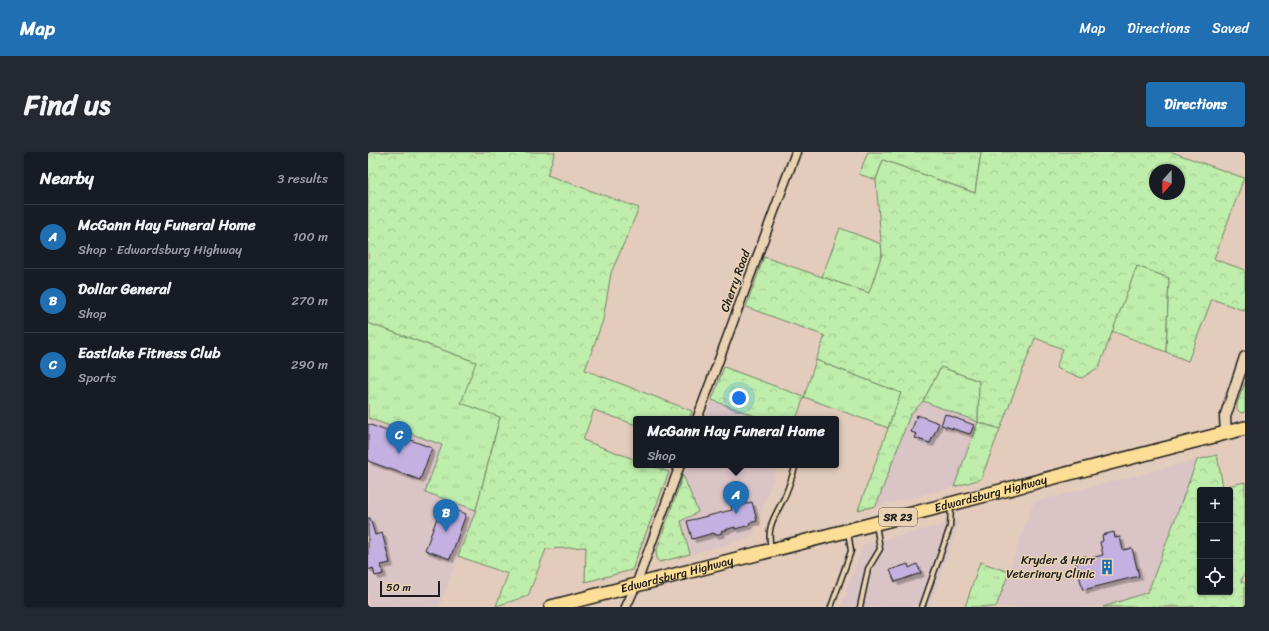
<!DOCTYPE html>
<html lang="en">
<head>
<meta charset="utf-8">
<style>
	body { margin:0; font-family:Sriracha,sans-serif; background:#242831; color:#f1f3f6 }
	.controls { position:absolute; right:12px; bottom:12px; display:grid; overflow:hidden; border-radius:4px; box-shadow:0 1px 3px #0004 }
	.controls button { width:36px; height:36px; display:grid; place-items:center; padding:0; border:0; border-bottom:1px solid #363941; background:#171b24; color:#f1f3f6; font:20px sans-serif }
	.compass { position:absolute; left:781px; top:12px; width:36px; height:36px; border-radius:50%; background:#171b24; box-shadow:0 1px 3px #0004; rotate:201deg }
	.scale { position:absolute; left:12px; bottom:10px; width:60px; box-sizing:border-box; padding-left:4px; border:2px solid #1c1c1c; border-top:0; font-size:11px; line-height:14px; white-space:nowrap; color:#1c1c1c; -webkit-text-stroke:3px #ead3b2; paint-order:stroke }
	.you { position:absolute; left:371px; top:246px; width:14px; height:14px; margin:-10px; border:3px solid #fff; border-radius:50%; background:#1a73e8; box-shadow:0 0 0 6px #1a73e833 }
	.badge { display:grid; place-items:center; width:26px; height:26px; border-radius:50%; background:#1f6fb2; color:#fff; font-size:13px; font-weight:700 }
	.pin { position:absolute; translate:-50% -33px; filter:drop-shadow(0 1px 2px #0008) }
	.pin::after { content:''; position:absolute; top:21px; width:14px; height:12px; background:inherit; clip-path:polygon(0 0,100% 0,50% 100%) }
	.popup { position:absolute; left:265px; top:264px; width:206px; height:52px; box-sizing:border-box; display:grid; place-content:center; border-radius:4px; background:#171b24; filter:drop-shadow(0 1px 3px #0005); font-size:13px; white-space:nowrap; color:#9ea1a6 }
	.popup b { font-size:15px; color:#f1f3f6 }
	.popup::after { content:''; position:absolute; left:50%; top:100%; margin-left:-8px; border:8px solid transparent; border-top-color:#171b24 }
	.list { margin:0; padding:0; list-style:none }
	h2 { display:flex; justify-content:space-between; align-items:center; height:52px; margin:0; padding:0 16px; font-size:17px }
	h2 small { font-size:13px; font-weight:400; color:#9ea1a6 }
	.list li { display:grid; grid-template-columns:26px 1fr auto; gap:12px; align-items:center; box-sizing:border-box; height:64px; padding:0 16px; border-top:1px solid #363941 }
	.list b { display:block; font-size:15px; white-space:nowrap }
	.list p { margin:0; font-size:13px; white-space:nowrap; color:#9ea1a6 }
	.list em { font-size:13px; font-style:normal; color:#9ea1a6 }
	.icon { flex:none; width:22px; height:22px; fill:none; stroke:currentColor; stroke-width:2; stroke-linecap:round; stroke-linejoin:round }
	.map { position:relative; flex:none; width:877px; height:455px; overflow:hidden; border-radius:4px }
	header { display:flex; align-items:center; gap:24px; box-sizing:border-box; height:56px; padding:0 20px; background:#1f6fb2; color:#fff }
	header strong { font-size:19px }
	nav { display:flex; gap:22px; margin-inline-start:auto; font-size:14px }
	.intro { display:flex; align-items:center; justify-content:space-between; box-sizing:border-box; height:96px; padding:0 24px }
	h1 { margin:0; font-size:28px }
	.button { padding:10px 18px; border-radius:4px; background:#1f6fb2; color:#fff; font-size:14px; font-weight:700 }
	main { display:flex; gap:24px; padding:0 24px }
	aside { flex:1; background:#171b24; border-radius:4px; box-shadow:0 1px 3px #0004 }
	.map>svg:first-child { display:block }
</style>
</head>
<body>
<header>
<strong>Map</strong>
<nav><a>Map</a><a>Directions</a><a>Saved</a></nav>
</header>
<div class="intro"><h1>Find us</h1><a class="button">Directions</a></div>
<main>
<aside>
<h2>Nearby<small>3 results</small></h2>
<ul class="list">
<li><span class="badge">A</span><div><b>McGann Hay Funeral Home</b><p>Shop · Edwardsburg Highway</p></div><em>100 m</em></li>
<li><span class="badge">B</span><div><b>Dollar General</b><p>Shop</p></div><em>270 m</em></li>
<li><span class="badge">C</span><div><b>Eastlake Fitness Club</b><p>Sports</p></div><em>290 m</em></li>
</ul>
</aside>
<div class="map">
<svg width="877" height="455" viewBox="0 0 877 455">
	<defs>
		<pattern id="grass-tufts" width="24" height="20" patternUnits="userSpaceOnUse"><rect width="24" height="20" fill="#bfedab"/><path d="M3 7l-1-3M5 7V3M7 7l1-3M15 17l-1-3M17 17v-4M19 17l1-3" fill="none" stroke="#a4cb93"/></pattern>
		<pattern id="forest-crowns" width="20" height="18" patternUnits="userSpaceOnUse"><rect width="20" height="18" fill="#bfedab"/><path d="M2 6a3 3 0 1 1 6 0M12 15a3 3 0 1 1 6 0" fill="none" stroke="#a4cb93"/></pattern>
		<filter id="shadow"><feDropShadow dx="3.5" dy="3.5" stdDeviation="0" flood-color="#0004"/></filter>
	</defs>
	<rect width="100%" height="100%" fill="#e3ccbb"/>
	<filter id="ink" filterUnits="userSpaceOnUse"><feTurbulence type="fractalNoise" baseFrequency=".025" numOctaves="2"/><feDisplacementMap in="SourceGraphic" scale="8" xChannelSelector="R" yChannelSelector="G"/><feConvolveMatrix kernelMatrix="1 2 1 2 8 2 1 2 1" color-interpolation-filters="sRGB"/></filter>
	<g filter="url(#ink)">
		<path fill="#dac4c6" d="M 344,248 L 395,267 L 336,267 Z
			M 555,249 L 610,270 L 586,335 L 508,354 L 542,263 Z
			M 0,266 L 74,293 L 57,340 L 108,358 L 71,455 L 0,455 Z
			M 829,308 L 780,440 L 735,455 L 628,455 L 666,350 Z
			M 319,313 L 410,313 L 383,386 L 322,402 L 313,369 L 330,360 L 315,323 Z
			M 591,369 L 561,455 L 473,455 L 495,393 Z"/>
		<path fill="url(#grass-tufts)" stroke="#6e8464" d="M 500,0 L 613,0 L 607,41 L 515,8 L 508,28 L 491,22 Z
			M 472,76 L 513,92 L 514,102 L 501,141 L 454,125 Z
			M 769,114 L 801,126 L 798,200 L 744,179 Z
			M 0,171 L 108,210 L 132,265 L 108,358 L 57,340 L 74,293 L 0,266 Z
			M 448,208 L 533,241 L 520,276 L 436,245 Z
			M 573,215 L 611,229 L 610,270 L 632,277 L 613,327 L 586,335 L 610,270 L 555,249 Z
			M 612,410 L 641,420 L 628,455 L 597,455 Z"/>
		<path fill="url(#forest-crowns)" stroke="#6e8464" fill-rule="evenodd" d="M 0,0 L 187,0 L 179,23 L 271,56 L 243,121 L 235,168 L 217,218 L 324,259 L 321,267 L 268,267 L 268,273 L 226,258 L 215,288 L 268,308 L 268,313 L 282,313 L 301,320 L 264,418 L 217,430 L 218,395 L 178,397 L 160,444 L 128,454 L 140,422 L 90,404 L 108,358 L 132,265 L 93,251 L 108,210 L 0,171 Z
			M 613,0 L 804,0 L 876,26 L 846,107 L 877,118 L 877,159 L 844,147 L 820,209 L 798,200 L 801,126 L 769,114 L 731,215 L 714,226 L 688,216 L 695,197 L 667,186 L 632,277 L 610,270 L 611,229 L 573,215 L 555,249 L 542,263 L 508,354 L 490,358 L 533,241 L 448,208 L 457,184 L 378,155 L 396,105 L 501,141 L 514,102 L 508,28 L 515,8 L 607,41 ZM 787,18 L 811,18 L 811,42 L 787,42 Z
			M 356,215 L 436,245 L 428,267 L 395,267 L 344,248 Z
			M 877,230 L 877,260 L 873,261 L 869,257 L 869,252 Z
			M 849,303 L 855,335 L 877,330 L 877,419 L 873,430 L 877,431 L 877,455 L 735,455 L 780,440 L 829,308 ZM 832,338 L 862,338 L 862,440 L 832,440 Z
			M 315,323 L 330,360 L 313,369 L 322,402 L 292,410 L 289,408 L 288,400 Z"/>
		<path fill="#c5b1e1" stroke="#1c1c1c" filter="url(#shadow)" d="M 577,262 L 606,273 L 602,282 L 573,273 Z
			M 549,263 L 571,271 L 562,291 L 547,286 L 549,282 L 543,280 Z
			M 0,272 L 64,296 L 52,328 L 0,309 Z
			M 370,336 L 374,350 L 377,350 L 377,352 L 384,350 L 389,369 L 381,371 L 382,373 L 367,377 L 367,375 L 353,379 L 354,381 L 347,383 L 346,381 L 324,387 L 319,369 L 364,358 L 363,354 L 365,354 L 361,339 Z
			M 74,353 L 98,362 L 82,407 L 57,398 Z
			M 0,366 L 2,366 L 7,383 L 14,381 L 22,411 L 13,413 L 15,422 L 7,424 L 5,416 L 0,418 Z
			M 746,380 L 747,386 L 752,385 L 755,398 L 764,396 L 771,424 L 715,438 L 707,407 L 718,404 L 719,407 L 735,403 L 732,390 L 735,389 L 734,383 Z
			M 540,412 L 541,416 L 549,412 L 553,421 L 527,430 L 522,418 Z"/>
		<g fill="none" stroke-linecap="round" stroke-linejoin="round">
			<g stroke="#1c1c1c" stroke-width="7">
				<path id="service" d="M 403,396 C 398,374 407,365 416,346 C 421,335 424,324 428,313
					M 463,455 L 483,399 L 480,379
					M 492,455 L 500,417 L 512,397 L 508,372
					M 554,455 L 582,375 L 583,354"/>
			</g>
			<g stroke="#1c1c1c" stroke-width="11">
				<path id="minor" d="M 329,267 L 428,0
					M 258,455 L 268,433 L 312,313"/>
			</g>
			<g stroke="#1c1c1c" stroke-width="13">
				<path id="tertiary" d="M 858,281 L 857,265 L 877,205"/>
			</g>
			<g stroke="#1c1c1c" stroke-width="16">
				<g id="primary">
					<path id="s1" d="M 183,455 L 877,276"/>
				</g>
			</g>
			<use href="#service" stroke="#ead3b2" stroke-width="4"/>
			<use href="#minor" stroke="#ead3b2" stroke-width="8"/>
			<use href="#tertiary" stroke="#ead3b2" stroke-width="10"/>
			<use href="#primary" stroke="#fdde96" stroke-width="13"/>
		</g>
	</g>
	<defs>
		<g id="building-bare" transform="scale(1.2)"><path d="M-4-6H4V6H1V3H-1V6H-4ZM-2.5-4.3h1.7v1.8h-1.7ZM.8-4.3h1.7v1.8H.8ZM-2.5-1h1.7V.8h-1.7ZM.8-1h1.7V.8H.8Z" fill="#1f6fb2" stroke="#ead3b2" stroke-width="2.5" paint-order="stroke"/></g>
	</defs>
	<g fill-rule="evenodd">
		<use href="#building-bare" x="739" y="415"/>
	</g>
	<g text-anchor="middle" stroke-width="3" stroke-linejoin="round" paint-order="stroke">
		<rect fill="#ead3b2" stroke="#5a5349" stroke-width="1" x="511" y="356" width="38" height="18" rx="3"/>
		<g font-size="11" font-weight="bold" fill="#1c1c1c">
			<text x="530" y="369">SR 23</text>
		</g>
		<g font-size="12" fill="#1c1c1c" stroke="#ead3b2">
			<text transform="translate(367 129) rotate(-70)" y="4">Cherry Road</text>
			<text dy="4" stroke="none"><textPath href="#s1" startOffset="454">Edwardsburg Highway</textPath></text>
			<text dy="4" stroke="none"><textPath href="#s1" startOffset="130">Edwardsburg Highway</textPath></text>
		</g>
		<g font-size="12" fill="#1c1c1c" stroke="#ead3b2" text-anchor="end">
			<text x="727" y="412">Kryder &amp; Harr<tspan x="727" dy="14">Veterinary Clinic</tspan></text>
		</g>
	</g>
</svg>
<div class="controls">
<button>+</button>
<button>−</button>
<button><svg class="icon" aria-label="locate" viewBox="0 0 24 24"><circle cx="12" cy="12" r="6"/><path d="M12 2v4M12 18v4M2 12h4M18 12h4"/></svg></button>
</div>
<svg class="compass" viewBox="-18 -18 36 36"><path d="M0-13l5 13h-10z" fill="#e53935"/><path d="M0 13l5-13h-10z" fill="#9ea1a6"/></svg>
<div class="scale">50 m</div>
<div class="you"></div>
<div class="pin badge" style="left:368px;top:362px">A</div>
<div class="popup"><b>McGann Hay Funeral Home</b>Shop</div>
<div class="pin badge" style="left:78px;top:380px">B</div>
<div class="pin badge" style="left:31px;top:302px">C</div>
</div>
</main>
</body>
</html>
